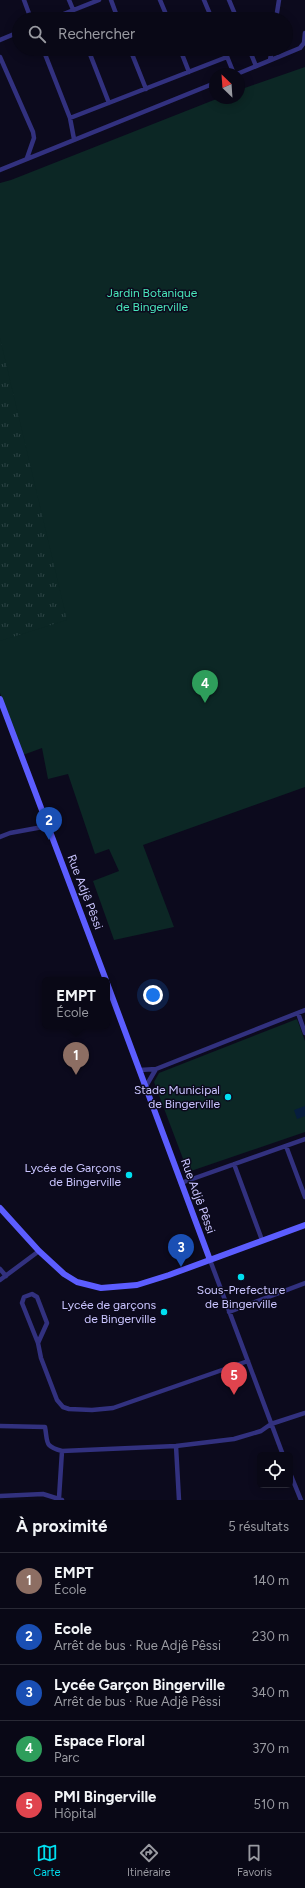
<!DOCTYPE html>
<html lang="fr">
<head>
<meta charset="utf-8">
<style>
	body { margin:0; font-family:Figtree,sans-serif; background:#12111f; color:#f1f3f6 }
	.controls { position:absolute; right:12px; bottom:12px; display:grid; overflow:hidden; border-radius:6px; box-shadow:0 2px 10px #0003 }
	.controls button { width:36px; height:36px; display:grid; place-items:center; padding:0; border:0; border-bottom:1px solid #292935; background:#090816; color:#f1f3f6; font:20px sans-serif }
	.compass { position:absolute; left:209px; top:68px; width:36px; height:36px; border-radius:50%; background:#090816; box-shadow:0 2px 10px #0003; rotate:335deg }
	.you { position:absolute; left:153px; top:995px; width:14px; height:14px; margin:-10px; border:3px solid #fff; border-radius:50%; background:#1a73e8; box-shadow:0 0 0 6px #1a73e833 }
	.badge { display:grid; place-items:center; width:26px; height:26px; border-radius:50%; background:#00dff0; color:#fff; font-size:13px; font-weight:700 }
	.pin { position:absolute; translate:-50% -33px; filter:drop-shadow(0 1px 2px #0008) }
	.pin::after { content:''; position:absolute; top:21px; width:14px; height:12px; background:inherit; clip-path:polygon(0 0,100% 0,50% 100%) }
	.popup { position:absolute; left:42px; top:977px; width:68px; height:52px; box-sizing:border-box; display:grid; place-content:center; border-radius:6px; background:#090816; filter:drop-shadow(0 1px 3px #0005); font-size:13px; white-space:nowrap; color:#999aa1 }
	.popup b { font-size:15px; color:#f1f3f6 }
	.popup::after { content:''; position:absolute; left:50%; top:100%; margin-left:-8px; border:8px solid transparent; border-top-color:#090816 }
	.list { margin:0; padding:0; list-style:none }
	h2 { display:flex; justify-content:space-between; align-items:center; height:52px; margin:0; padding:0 16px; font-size:17px }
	h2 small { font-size:13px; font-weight:400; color:#999aa1 }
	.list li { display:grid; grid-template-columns:26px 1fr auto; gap:12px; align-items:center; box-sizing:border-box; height:56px; padding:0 16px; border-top:1px solid #292935 }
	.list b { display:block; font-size:15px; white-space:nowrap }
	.list p { margin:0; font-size:13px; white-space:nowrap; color:#999aa1 }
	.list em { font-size:13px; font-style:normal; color:#999aa1 }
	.icon { flex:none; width:22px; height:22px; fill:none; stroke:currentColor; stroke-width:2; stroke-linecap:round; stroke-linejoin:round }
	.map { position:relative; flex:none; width:305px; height:1500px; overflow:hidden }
	.search { position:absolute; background:#090816; box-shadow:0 2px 10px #0003; left:12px; right:12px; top:12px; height:44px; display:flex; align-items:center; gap:10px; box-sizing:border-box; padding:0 14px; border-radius:22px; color:#999aa1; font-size:15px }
	.sheet { height:332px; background:#090816 }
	nav { display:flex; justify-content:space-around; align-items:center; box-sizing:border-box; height:56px; border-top:1px solid #292935; background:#090816; font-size:11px; color:#999aa1 }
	nav a { display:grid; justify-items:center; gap:2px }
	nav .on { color:#00dff0 }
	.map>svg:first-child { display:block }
</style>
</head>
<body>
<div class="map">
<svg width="305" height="1500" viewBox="0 0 305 1500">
	<defs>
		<pattern id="grass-tufts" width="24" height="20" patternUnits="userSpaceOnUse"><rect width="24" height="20" fill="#0c2725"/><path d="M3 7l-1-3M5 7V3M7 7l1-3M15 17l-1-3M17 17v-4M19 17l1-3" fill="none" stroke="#2e4546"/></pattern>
	</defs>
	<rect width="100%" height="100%" fill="#0c0a1d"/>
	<path fill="url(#grass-tufts)" d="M 0,332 L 72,624 L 0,646 Z"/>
	<path fill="#0c2725" d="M 305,67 L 305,787 L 143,845 L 174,927 L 114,940 L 93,881 L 119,871 L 109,849 L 95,854 L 68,774 L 48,779 L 42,748 L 23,755 L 0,693 L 0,641 L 67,620 L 0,338 L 0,183 L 11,180 L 219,98 L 239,98 L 239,90 Z
		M 297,1019 L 305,1041 L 305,1132 L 188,1172 L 154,1082 L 159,1073 Z"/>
	<path fill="#071d3e" d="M 305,1106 L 305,1116 L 297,1119 L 294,1110 Z"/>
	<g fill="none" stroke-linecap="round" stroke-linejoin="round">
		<path stroke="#32317f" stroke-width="4.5" d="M 24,0 L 31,19
			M 69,0 L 77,19
			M 111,0 L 118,19
			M 160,0 L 168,19
			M 204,0 L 212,19
			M 229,0 L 237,19
			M 51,19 L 99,0
			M 276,19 L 279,0
			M 0,40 L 19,32
			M 43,49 L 70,118 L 74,139
			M 88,49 L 109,103
			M 130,49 L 146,89
			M 180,49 L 189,72
			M 224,49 L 234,74
			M 249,49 L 256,66
			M 0,57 L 33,132 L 34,138 L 27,158
			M 270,60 L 272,49
			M 237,74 L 300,48 L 304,43 L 305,33
			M 70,118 L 227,57
			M 0,170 L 215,83
			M 0,837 L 10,833 L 48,826
			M 298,1013 L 305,1033
			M 140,1070 L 156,1069 L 305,1010
			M 146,1086 L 156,1069
			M 286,1146 L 305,1197
			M 234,1164 L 262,1240
			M 181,1183 L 305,1139
			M 210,1260 L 283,1455
			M 0,1269 L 6,1276
			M 0,1280 L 39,1251
			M 229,1312 L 305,1283
			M 38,1343 L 47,1323 L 37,1297 L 32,1294 L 24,1297 L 22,1303 L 38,1343 L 41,1358 L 57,1400 L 63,1407 L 69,1409 L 92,1410 L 113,1408 L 248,1361
			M 0,1426 L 45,1427 C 48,1443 44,1446 62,1451 L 176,1446 L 234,1439 L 261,1431 L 271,1424 L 305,1413
			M 176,1446 L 179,1500
			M 290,1473 L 301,1500
			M 0,1496 L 43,1494 L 62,1500
			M 59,1498 L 62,1451"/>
		<path stroke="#5c5dff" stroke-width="6" d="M 0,699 L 106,980
			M 107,983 L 210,1260
			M 0,1208 L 39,1251 L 64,1274 L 77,1282 L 101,1288 L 137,1285 L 169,1275 L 305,1225"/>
	</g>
	<g fill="#00dff0" stroke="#0c0a1d" stroke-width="1.5">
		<circle cx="228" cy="1097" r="4"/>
		<circle cx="129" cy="1175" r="4"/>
		<circle cx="241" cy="1277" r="4"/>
		<circle cx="164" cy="1312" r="4"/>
	</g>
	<g text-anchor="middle" stroke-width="3" stroke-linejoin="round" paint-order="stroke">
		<g font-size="12" fill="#49e7bb" stroke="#0c0a1d">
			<text x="152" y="297">Jardin Botanique<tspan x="152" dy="14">de Bingerville</tspan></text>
		</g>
		<g font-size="12" fill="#cac5ff" stroke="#0c0a1d">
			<text transform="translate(85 892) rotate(69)" y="4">Rue Adjê Pêssi</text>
			<text transform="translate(198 1196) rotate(70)" y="4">Rue Adjê Pêssi</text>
		</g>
		<g font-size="12" fill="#cac5ff" stroke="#0c0a1d" text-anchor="end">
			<text x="220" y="1094">Stade Municipal<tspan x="220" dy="14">de Bingerville</tspan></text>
			<text x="121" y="1172">Lycée de Garçons<tspan x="121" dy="14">de Bingerville</tspan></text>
			<text x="241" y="1294" text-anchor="middle">Sous-Prefecture<tspan x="241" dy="14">de Bingerville</tspan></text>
			<text x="156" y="1309">Lycée de garçons<tspan x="156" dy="14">de Bingerville</tspan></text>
		</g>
	</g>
</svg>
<div class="controls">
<button><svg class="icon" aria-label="locate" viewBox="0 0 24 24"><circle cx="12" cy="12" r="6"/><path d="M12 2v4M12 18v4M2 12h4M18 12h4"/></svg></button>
</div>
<svg class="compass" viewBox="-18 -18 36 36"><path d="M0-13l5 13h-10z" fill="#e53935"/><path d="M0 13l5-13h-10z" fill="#999aa1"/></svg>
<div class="you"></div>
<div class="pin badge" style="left:76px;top:1075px;background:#8d6e63">1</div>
<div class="popup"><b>EMPT</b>École</div>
<div class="pin badge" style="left:49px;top:840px;background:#1a4fb4">2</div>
<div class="pin badge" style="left:181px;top:1267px;background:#1a4fb4">3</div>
<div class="pin badge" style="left:205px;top:703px;background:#2e9e5b">4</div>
<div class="pin badge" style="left:234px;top:1395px;background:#e0444e">5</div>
<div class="search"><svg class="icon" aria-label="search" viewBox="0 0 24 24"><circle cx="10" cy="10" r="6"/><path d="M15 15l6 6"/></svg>Rechercher</div>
</div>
<section class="sheet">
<h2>À proximité<small>5 résultats</small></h2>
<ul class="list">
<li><span class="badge" style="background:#8d6e63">1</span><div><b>EMPT</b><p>École</p></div><em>140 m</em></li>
<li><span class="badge" style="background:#1a4fb4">2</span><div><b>Ecole</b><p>Arrêt de bus · Rue Adjê Pêssi</p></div><em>230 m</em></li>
<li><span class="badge" style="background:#1a4fb4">3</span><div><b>Lycée Garçon Bingerville</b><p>Arrêt de bus · Rue Adjê Pêssi</p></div><em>340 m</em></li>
<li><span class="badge" style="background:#2e9e5b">4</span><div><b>Espace Floral</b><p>Parc</p></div><em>370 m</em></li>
<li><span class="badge" style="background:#e0444e">5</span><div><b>PMI Bingerville</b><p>Hôpital</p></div><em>510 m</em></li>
</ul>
</section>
<nav>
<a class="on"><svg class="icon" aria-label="map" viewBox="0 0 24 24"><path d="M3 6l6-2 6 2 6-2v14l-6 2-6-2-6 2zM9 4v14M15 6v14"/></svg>Carte</a>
<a><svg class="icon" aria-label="directions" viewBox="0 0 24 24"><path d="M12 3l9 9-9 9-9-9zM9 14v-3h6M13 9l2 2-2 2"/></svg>Itinéraire</a>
<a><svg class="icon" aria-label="saved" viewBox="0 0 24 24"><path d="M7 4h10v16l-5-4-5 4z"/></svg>Favoris</a>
</nav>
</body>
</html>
